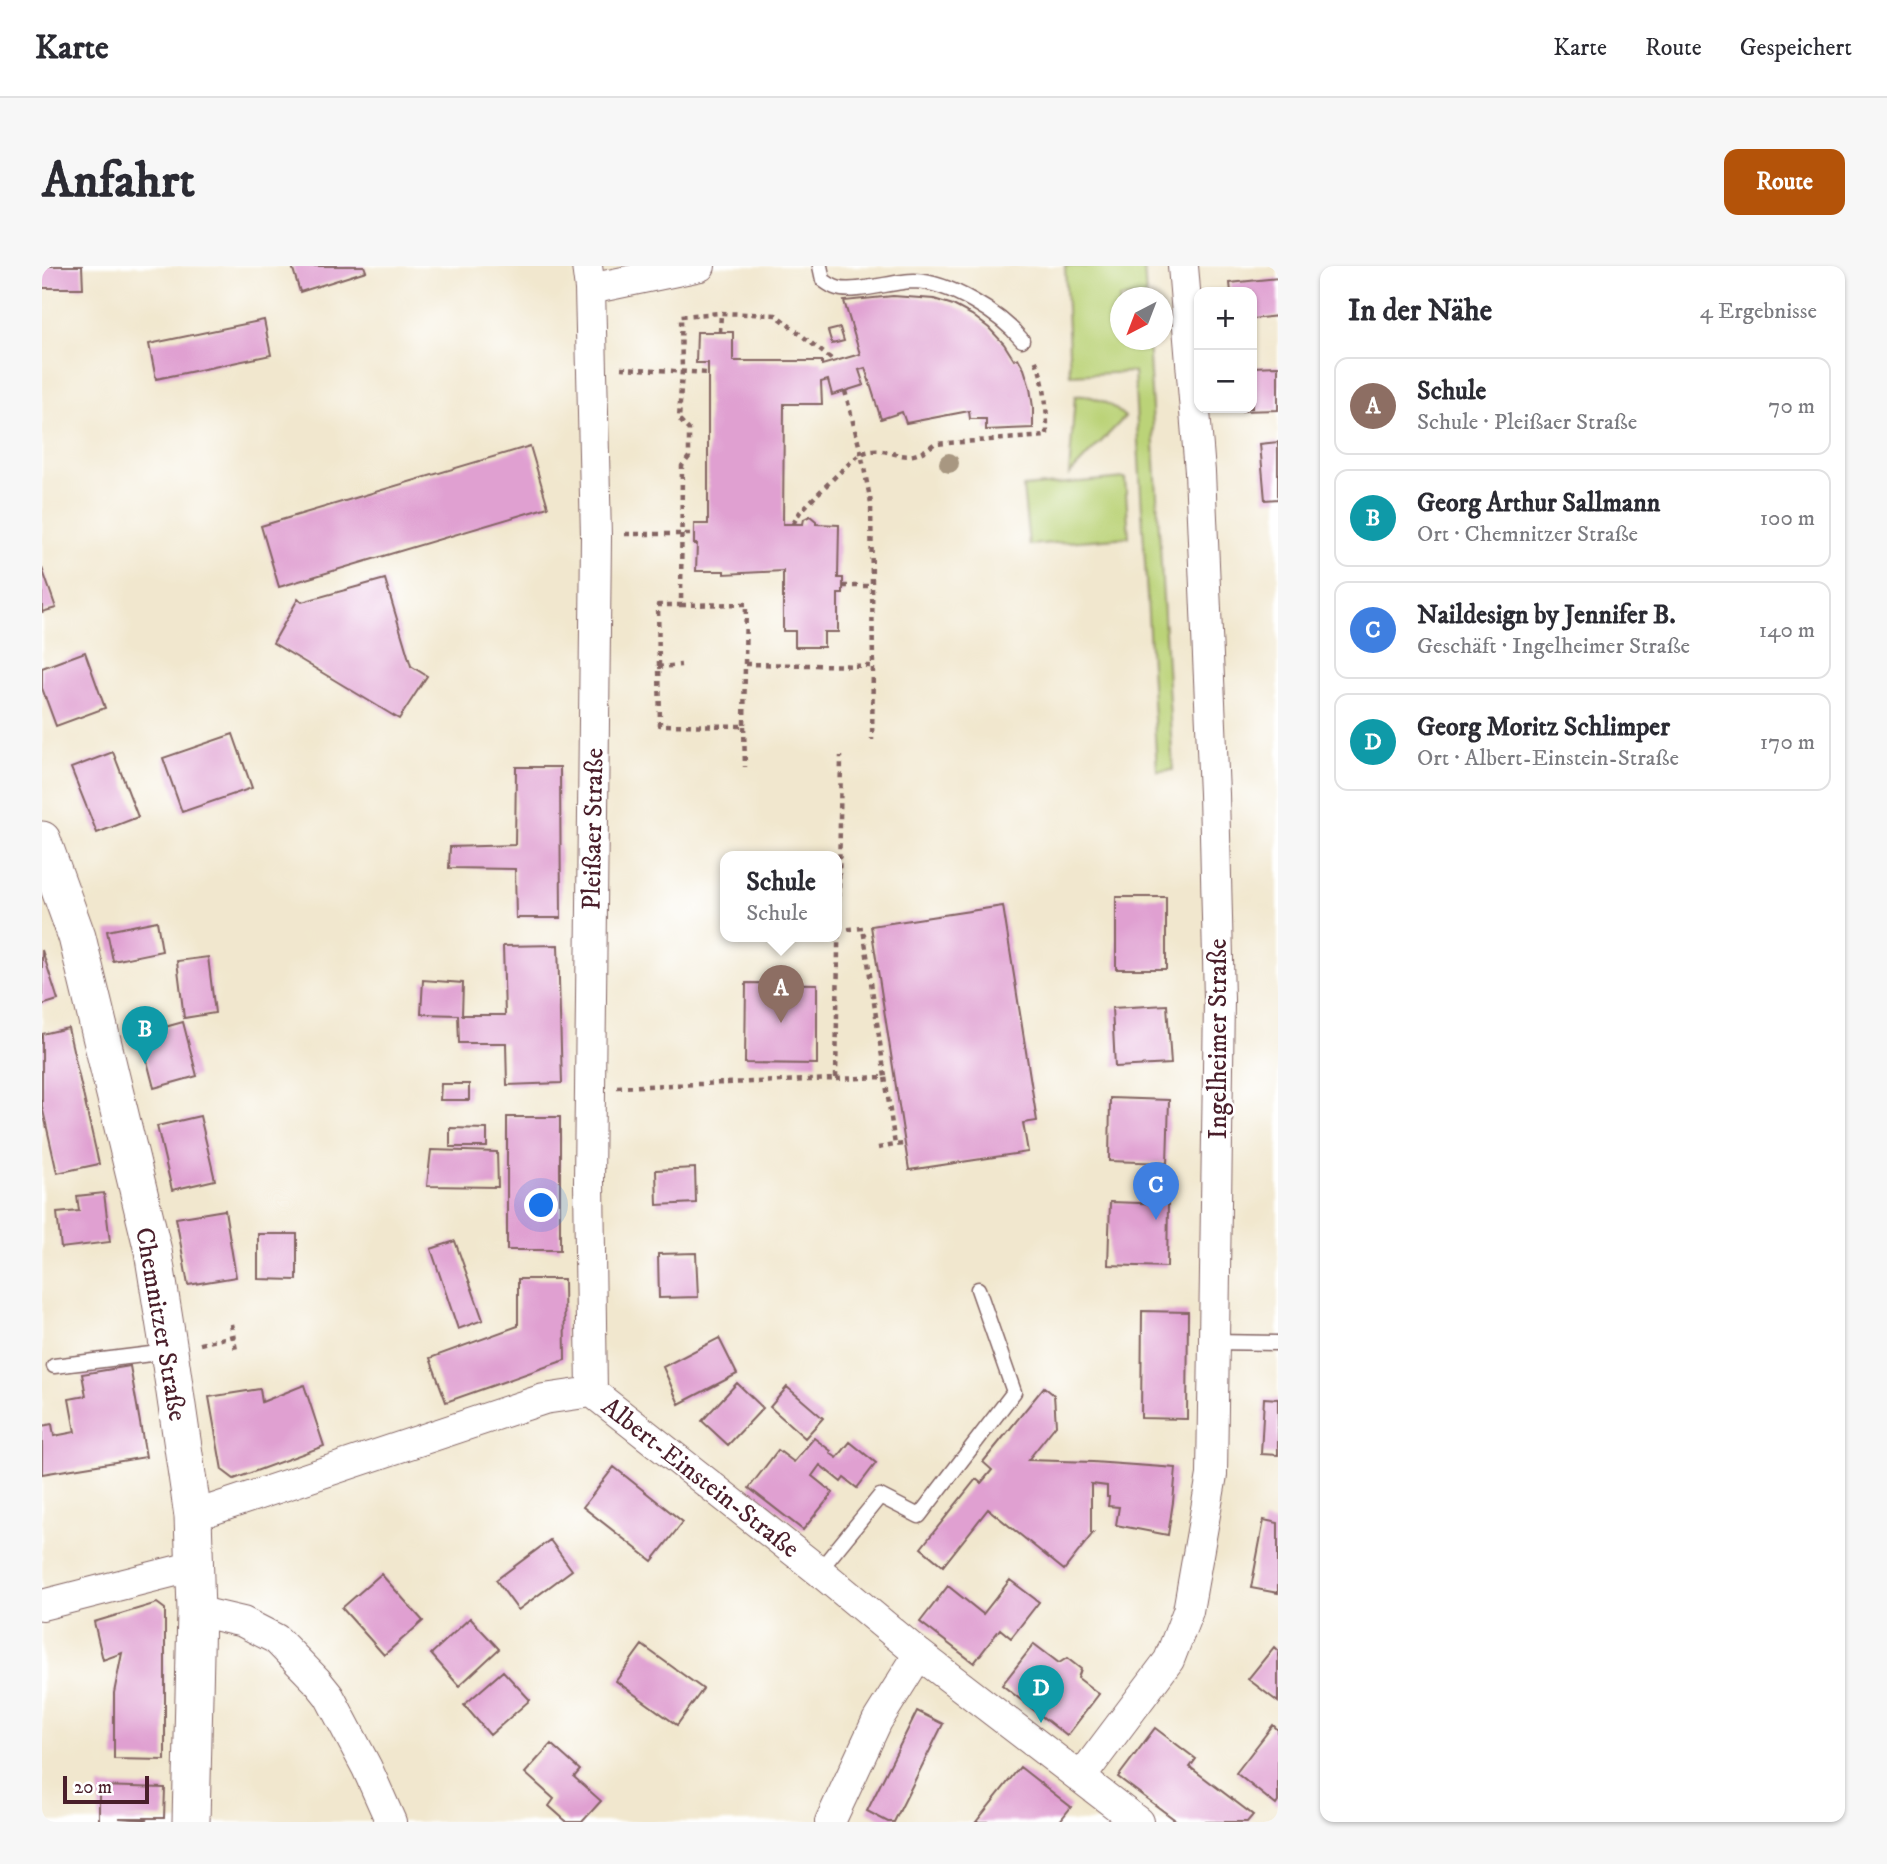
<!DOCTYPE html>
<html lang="de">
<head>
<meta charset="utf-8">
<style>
	body { margin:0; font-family:"IM FELL DW Pica",serif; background:#f7f7f7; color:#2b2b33 }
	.controls { position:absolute; right:21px; top:21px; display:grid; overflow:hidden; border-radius:14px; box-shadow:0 2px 5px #0004 }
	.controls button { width:63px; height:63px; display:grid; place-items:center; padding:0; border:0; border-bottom:2px solid #e1e1e2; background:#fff; color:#2b2b33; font:35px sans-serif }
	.compass { position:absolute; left:1068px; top:21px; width:63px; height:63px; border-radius:50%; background:#fff; box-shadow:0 2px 5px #0004; rotate:222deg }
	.scale { position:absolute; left:21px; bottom:18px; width:86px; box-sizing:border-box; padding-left:7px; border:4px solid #4a1f2b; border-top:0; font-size:19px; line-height:24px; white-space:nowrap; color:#4a1f2b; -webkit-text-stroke:5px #fff; paint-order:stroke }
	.you { position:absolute; left:500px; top:940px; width:24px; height:24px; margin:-18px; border:5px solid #fff; border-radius:50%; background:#1a73e8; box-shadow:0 0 0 10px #1a73e833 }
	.badge { display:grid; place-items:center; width:46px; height:46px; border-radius:50%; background:#b45309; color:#fff; font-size:23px; font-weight:700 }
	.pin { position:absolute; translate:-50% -58px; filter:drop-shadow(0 2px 4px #0008) }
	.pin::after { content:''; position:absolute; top:37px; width:24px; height:21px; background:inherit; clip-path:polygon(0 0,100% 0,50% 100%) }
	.popup { position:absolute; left:678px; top:585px; width:122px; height:91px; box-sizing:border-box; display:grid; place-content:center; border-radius:14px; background:#fff; filter:drop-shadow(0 2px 5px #0005); font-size:23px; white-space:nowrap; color:#7c7c81 }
	.popup b { font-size:26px; color:#2b2b33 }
	.popup::after { content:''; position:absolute; left:50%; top:100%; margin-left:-14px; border:14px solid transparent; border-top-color:#fff }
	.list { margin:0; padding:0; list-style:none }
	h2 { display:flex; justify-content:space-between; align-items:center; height:91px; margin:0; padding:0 28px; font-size:30px }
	h2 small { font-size:23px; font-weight:400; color:#7c7c81 }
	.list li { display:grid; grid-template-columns:46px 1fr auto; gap:21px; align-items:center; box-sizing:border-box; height:98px; margin:0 14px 14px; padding:0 14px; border:2px solid #e1e1e2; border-radius:14px }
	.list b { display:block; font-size:26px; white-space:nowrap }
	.list p { margin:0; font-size:23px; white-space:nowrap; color:#7c7c81 }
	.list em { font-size:23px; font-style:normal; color:#7c7c81 }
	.map { position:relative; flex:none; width:1236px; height:1556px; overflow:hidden; border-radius:14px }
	header { display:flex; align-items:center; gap:42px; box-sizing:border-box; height:98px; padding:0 35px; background:#fff; border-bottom:2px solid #e1e1e2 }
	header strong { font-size:33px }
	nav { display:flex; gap:38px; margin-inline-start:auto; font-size:24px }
	.intro { display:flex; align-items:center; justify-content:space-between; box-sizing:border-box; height:168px; padding:0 42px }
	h1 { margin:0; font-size:49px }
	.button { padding:18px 32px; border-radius:14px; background:#b45309; color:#fff; font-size:24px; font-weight:700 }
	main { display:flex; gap:42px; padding:0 42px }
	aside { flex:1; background:#fff; border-radius:14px; box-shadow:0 2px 5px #0004 }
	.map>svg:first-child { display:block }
</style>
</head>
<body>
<header>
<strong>Karte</strong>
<nav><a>Karte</a><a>Route</a><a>Gespeichert</a></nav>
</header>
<div class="intro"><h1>Anfahrt</h1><a class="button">Route</a></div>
<main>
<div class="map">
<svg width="1236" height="1556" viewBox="0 0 1236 1556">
	<rect width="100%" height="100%" fill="#fff"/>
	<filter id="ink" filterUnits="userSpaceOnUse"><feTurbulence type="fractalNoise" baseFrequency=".0143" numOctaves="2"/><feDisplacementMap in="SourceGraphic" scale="14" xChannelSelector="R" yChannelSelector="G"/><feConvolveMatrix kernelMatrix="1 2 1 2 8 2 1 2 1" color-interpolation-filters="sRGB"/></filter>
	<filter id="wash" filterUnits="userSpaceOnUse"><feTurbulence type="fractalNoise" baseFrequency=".00686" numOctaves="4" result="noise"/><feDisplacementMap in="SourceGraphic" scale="28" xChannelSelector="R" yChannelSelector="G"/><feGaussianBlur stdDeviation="1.57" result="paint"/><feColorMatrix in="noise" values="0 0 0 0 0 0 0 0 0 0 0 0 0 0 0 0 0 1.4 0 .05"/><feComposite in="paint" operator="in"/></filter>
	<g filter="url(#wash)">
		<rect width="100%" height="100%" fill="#f1e7ce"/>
		<path fill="#bbd378" stroke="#827952" stroke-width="2" d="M 1023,0 L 1102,0 L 1104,31 L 1078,32 L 1078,74 L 1106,74 L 1131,504 L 1115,505 L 1092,106 L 1028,109 Z
			M 1033,130 C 1053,128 1069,138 1083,151 L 1027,209 Z
			M 1083,212 L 1087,271 L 987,279 L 981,221 Z"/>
		<g id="blocks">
			<path fill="#e0a0d1" d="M 0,0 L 40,0 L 41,22 L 0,22 Z
				M 250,0 L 322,0 L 324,5 L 258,26 Z
				M 1236,12 L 1236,50 L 1210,53 L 1210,26 L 1189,26 L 1188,17 Z
				M 851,30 L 892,33 L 911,39 L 930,49 L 947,62 L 962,78 L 972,94 L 976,92 L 982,103 L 988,122 L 991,141 L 991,162 L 944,164 L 944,153 L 928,153 L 927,145 L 864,157 L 860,146 L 839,153 L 823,102 L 817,104 L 822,119 L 790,129 L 786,114 L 779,116 L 780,138 L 742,138 L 741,258 L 761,258 L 762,253 L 768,250 L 774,255 L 774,258 L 797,259 L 796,312 L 801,312 L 801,328 L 796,328 L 796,366 L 782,366 L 782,381 L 753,381 L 753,365 L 741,365 L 741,305 L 682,308 L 682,305 L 654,305 L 655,278 L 652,278 L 652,258 L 666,258 L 666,97 L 654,97 L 655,66 L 691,66 L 691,95 L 780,95 L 780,99 L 818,88 L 802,35 Z
				M 222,54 L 229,89 L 114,113 L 107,78 Z
				M 798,62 L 802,75 L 790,78 L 786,65 Z
				M 1236,100 L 1236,144 L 1198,145 L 1198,142 L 1210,142 L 1210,101 Z
				M 1236,176 L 1236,233 L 1223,234 L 1218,178 Z
				M 488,180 L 506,241 L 237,321 L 219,260 Z
				M 0,302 L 14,342 L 0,346 Z
				M 343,313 L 369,400 L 385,410 L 357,453 L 231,377 L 256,333 L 260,336 Z
				M 43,386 L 63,442 L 14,460 L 0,422 L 0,402 Z
				M 191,468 L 210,522 L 140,546 L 121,492 Z
				M 71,486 L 96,551 L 55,567 L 29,502 Z
				M 474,501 L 518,501 L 519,652 L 474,652 L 473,603 L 407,602 L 408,581 L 473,579 Z
				M 1074,631 L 1124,631 L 1124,703 L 1074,703 Z
				M 961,640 L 995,855 L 981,857 L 986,886 L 867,904 L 829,660 Z
				M 115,655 L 120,685 L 71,695 L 65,665 Z
				M 516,679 L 520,817 L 465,819 L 464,777 L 417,777 L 416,749 L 379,748 L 381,714 L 421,717 L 420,749 L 463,749 L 461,680 Z
				M 0,684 L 16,734 L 0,739 Z
				M 166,691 L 173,747 L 142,752 L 135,695 Z
				M 704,717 L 775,718 L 775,798 L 703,797 Z
				M 1125,739 L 1129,798 L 1073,801 L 1070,742 Z
				M 141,756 L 155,810 L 112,822 L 98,768 Z
				M 26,762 L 57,898 L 15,907 L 0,840 L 0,768 Z
				M 399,818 L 427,818 L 427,834 L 398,834 Z
				M 1068,832 L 1127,834 L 1125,897 L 1067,895 Z
				M 158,850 L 173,914 L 130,924 L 115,860 Z
				M 465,851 L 518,851 L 518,984 L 465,984 Z
				M 408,862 L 445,863 L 445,881 L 408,881 Z
				M 389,884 L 455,886 L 456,921 L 385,920 Z
				M 653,902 L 654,937 L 615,939 L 614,904 Z
				M 62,927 L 68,976 L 19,982 L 15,947 L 37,945 L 35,930 Z
				M 1068,936 L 1126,938 L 1125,1001 L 1066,999 Z
				M 183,944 L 194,1011 L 146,1019 L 134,952 Z
				M 216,968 L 255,968 L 255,1014 L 216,1013 Z
				M 413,975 L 441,1054 L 416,1063 L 389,983 Z
				M 654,987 L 656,1031 L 617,1032 L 616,988 Z
				M 476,1013 L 522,1013 L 523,1094 L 404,1136 L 388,1092 L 476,1060 Z
				M 1100,1045 L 1146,1046 L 1145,1153 L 1099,1152 Z
				M 677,1072 L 695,1108 L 637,1138 L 621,1101 Z
				M 88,1100 L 104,1191 L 0,1208 L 0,1160 L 10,1158 L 12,1170 L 33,1166 L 27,1133 L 44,1130 L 40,1108 Z
				M 695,1117 L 721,1142 L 686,1179 L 660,1155 Z
				M 262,1119 L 282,1180 L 192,1213 L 180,1204 L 167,1131 L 218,1123 L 220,1136 Z
				M 745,1121 L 781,1152 L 763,1172 L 728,1141 Z
				M 1002,1121 L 1012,1129 L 1014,1159 L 986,1194 L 1051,1196 L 1134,1202 L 1131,1236 L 1126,1269 L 1074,1259 L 1077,1241 L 1066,1240 L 1067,1231 L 1065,1231 L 1065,1220 L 1049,1218 L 1049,1267 L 1051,1267 L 1022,1304 L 946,1243 L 901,1300 L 879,1282 L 934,1213 L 939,1217 L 950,1204 L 941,1196 Z
				M 1222,1132 L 1236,1133 L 1236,1189 L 1219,1188 Z
				M 772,1172 L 789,1185 L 788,1187 L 795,1192 L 808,1176 L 834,1197 L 815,1222 L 802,1212 L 799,1216 L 778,1199 L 770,1210 L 791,1227 L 761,1264 L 707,1222 L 736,1184 L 752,1196 Z
				M 572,1201 L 641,1256 L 610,1295 L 541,1241 Z
				M 1222,1254 L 1236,1257 L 1236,1327 L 1209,1322 Z
				M 508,1274 L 530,1304 L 476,1344 L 454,1314 Z
				M 339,1308 L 381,1355 L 342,1389 L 300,1342 Z
				M 968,1314 L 997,1336 L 969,1372 L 958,1363 L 932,1397 L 878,1356 L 906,1320 L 941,1348 Z
				M 115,1337 L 123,1343 L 123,1494 L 72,1493 L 72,1427 L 80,1387 L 61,1394 L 52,1356 Z
				M 428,1352 L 457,1383 L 417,1420 L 389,1388 Z
				M 992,1378 L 1017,1397 L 1025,1392 L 1039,1403 L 1036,1412 L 1057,1428 L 1025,1470 L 960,1419 Z
				M 600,1379 L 661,1423 L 635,1459 L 574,1415 Z
				M 1232,1381 L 1236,1385 L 1236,1436 L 1206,1413 Z
				M 461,1405 L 488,1434 L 448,1469 L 422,1439 Z
				M 875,1445 L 901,1458 L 852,1556 L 846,1556 L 825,1545 Z
				M 1231,1459 L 1236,1464 L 1236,1536 L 1234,1539 L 1194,1507 Z
				M 1113,1462 L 1154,1493 L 1148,1501 L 1211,1549 L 1205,1556 L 1136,1556 L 1076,1511 Z
				M 509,1478 L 538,1504 L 532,1511 L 559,1535 L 540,1556 L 525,1556 L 507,1540 L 512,1533 L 483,1507 Z
				M 978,1501 L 1029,1541 L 1017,1556 L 934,1556 Z
				M 57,1520 L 123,1522 L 122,1552 L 77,1552 L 104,1554 L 103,1556 L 57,1556 Z"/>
		</g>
	</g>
	<g filter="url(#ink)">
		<use href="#blocks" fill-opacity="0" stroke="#846564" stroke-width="2"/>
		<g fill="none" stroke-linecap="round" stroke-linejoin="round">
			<g stroke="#846564" stroke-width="17">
				<path id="service" d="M 778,0 L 781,14 C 785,17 791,21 795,22 C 812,28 852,15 872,15 C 907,16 958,47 980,74
					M 1171,1076 L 1236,1077
					M 12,1100 L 125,1086
					M 777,1305 L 838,1230 L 877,1250 L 972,1126 L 936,1023"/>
			</g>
			<g stroke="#846564" stroke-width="32">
				<path id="minor" d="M 545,0 L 548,23 L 554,271 L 547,916 L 550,1126
					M 548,23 L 658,0
					M 151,1250 L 502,1133 L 550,1126 L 777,1305 L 877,1388 L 1096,1556
					M 0,1339 L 153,1300
					M 154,1345 L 201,1356 L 234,1373 L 275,1415 L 287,1430 L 325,1502 L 349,1556
					M 1039,1511 L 1127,1394 L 1146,1345 L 1170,1209 L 1177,734 L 1172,528 L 1158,206 L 1141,0
					M 788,1556 L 835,1455 L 877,1388"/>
			</g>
			<g stroke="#846564" stroke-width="39">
				<path id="tertiary" d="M 0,574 L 35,671 L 111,985 L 127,1085 L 151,1250 L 154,1345 L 149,1556"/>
			</g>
			<path stroke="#846564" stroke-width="4.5" stroke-dasharray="5 5" stroke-linecap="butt" d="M 678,66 L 679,47
				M 579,102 L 666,107
				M 803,125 L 819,187 L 829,237 L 831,400 L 830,474
				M 751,258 L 758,246 C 769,235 811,191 821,187 C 850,177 861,204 892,178 L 1005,170 C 1005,143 1004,116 992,91
				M 583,268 L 652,268
				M 801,320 L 831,320
				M 639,339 L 704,338 L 702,460 L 618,459 L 616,339 L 639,339 L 640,200 L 647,191 L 647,164 L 637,153 L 640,105 L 639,50 L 679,47 L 734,49 L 793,96
				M 703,398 L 831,400
				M 616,401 L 639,399
				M 702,460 L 703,501
				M 796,664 L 821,662 L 843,811
				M 794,813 L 843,811 L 853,879 L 863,878
				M 575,821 L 794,813 L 799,490
				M 836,882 L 853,879
				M 189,1058 L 194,1084
				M 158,1078 L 191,1070"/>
			<use href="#service" stroke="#fff" stroke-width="14"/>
			<use href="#minor" stroke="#fff" stroke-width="30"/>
			<use href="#tertiary" stroke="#fff" stroke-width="37"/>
		</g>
		<circle fill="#a89781" cx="907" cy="197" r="10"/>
	</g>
	<g text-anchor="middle" stroke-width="5" stroke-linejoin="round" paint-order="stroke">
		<g font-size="26" fill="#4a1f2b" stroke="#fff">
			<text transform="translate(550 563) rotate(-89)" y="9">Pleißaer Straße</text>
			<text transform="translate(1175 773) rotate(-90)" y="9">Ingelheimer Straße</text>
			<text transform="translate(120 1058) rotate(80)" y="9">Chemnitzer Straße</text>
			<text transform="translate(659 1211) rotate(38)" y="9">Albert-Einstein-Straße</text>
		</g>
	</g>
</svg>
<div class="controls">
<button>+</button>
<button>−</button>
</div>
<svg class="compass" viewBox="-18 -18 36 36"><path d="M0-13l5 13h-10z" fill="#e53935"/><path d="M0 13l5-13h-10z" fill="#7c7c81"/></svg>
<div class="scale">20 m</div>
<div class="you"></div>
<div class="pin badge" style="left:739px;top:757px;background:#8d6e63">A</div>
<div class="popup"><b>Schule</b>Schule</div>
<div class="pin badge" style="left:103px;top:798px;background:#0f9aa8">B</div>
<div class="pin badge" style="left:1114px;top:954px;background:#3f7fe0">C</div>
<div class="pin badge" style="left:999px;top:1457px;background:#0f9aa8">D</div>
</div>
<aside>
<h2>In der Nähe<small>4 Ergebnisse</small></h2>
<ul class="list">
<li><span class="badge" style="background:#8d6e63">A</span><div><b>Schule</b><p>Schule · Pleißaer Straße</p></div><em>70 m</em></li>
<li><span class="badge" style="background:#0f9aa8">B</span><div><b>Georg Arthur Sallmann</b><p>Ort · Chemnitzer Straße</p></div><em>100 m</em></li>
<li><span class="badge" style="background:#3f7fe0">C</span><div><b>Naildesign by Jennifer B.</b><p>Geschäft · Ingelheimer Straße</p></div><em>140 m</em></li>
<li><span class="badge" style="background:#0f9aa8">D</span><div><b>Georg Moritz Schlimper</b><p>Ort · Albert-Einstein-Straße</p></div><em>170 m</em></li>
</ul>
</aside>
</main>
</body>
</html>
